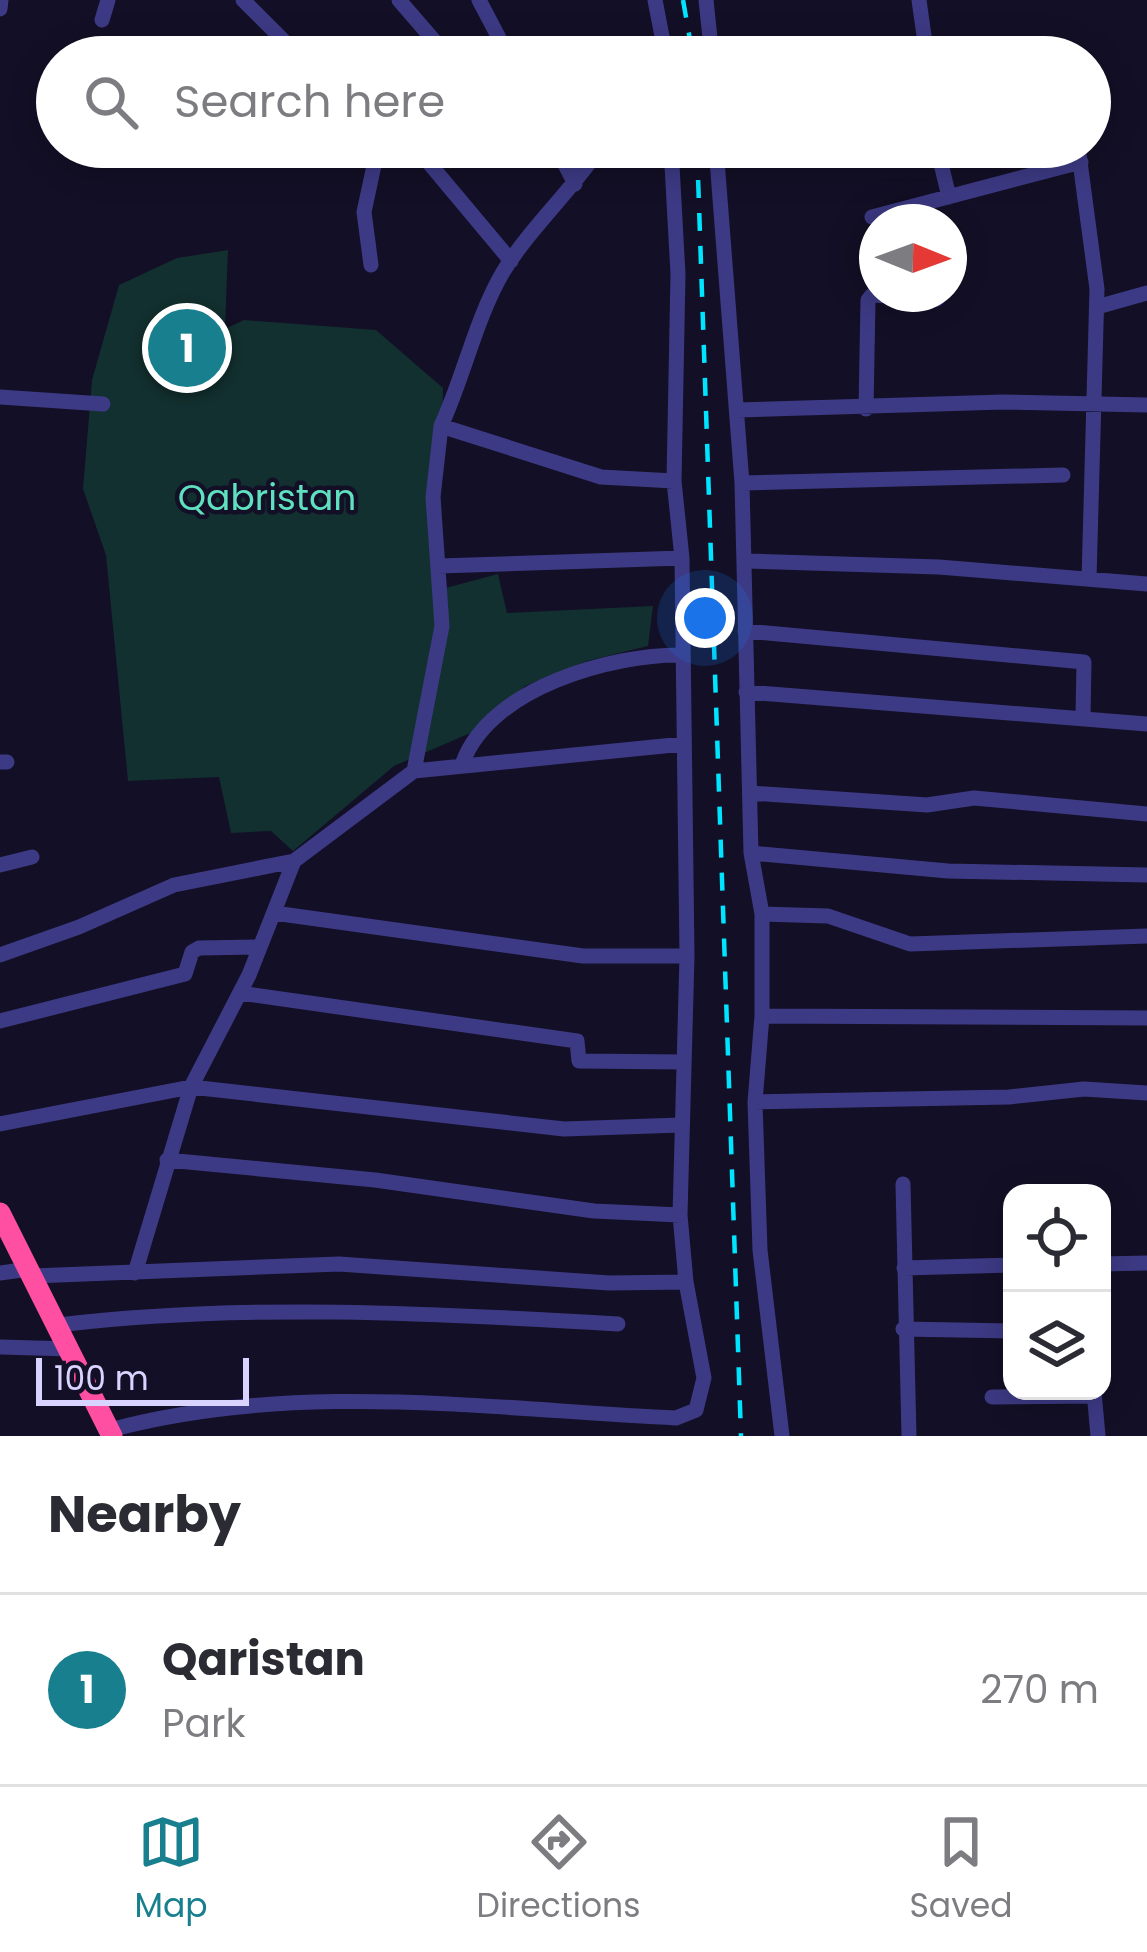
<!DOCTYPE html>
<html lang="en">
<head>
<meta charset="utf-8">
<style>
	body { margin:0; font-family:Poppins,sans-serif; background:#f7f7f7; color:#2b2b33 }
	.controls { position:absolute; right:36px; bottom:36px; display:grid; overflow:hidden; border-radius:24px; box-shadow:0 6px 30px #0003 }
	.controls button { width:108px; height:108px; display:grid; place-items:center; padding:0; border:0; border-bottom:3px solid #e1e1e2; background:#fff; color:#2b2b33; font:60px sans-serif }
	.compass { position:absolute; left:859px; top:204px; width:108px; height:108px; border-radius:50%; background:#fff; box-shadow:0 6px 30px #0003; rotate:91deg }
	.scale { position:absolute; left:36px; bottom:30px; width:213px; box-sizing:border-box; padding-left:12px; border:6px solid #d9d4ff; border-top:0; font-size:33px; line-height:42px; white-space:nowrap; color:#d9d4ff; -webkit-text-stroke:9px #130f26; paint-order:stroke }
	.you { position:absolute; left:705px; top:618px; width:42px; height:42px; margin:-30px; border:9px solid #fff; border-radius:50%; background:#1a73e8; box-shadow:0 0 0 18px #1a73e833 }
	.badge { display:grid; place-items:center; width:78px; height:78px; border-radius:50%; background:#187f8f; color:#fff; font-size:39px; font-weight:700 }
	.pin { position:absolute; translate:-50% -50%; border:6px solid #fff; box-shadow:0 3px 12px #0006 }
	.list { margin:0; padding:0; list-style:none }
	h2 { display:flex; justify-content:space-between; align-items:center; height:156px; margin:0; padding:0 48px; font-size:51px }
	h2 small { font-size:39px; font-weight:400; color:#7c7c81 }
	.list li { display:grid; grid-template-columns:78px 1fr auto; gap:36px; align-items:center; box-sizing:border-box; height:192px; padding:0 48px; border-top:3px solid #e1e1e2 }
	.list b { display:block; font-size:45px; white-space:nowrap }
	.list p { margin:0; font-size:39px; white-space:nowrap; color:#7c7c81 }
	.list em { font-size:39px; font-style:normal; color:#7c7c81 }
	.icon { flex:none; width:66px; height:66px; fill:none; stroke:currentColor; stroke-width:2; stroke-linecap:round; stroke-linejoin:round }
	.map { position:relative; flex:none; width:1147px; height:1436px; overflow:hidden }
	.search { position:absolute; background:#fff; box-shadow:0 6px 30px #0003; left:36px; right:36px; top:36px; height:132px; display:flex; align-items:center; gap:30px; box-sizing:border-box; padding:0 42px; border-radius:66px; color:#7c7c81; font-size:45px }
	.sheet { height:348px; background:#fff }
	nav { display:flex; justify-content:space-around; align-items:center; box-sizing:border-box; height:168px; border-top:3px solid #e1e1e2; background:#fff; font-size:33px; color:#7c7c81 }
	nav a { display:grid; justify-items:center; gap:6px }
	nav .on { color:#187f8f }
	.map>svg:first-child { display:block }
</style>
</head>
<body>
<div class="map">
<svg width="1147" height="1436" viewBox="0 0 1147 1436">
	<rect width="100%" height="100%" fill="#130f26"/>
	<path fill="#12302f" d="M 228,250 L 225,329 L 244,320 L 376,330 L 443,388 L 438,590 L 498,574 L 507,613 L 653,606 L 648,646 L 587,661 L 525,686 L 482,728 L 394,766 L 293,851 L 271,831 L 231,833 L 219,777 L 128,781 L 106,555 L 83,489 L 92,380 L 119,285 L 177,258 Z"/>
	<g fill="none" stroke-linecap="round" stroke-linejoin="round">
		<path stroke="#3d3a85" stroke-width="15" d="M 243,0 L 288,45 L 356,57
			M 399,0 L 443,51
			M 479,0 L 509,57
			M 655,0 L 666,57
			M 706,0 L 712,57
			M 919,0 L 927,57
			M 0,9 L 1,0
			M 102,20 L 108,0
			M 393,147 L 424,157 L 511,261
			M 556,147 L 575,184
			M 716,147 L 742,483
			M 937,147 L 949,197
			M 1078,147 L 1097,289 L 1089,579
			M 872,217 L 1081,162
			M 371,265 L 364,212 L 378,147
			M 1097,307 L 1147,293
			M 0,397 L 103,404
			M 866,409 L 868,300 L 872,295 L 937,299 L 940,294
			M 737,410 L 1004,402 L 1147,405
			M 441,426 C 464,376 476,318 503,272 C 528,231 567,195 595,155
			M 747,561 L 939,567 L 1147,584
			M 439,566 L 682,558
			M 745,631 L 1084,662 L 1083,716
			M 746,692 L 1147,724
			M 0,762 L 7,762
			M 463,762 C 490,688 612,654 682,655
			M 414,771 L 442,626 L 433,497 L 441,426 L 601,477 L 674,481
			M 750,793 L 927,805 L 974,798 L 1147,814
			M 751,853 L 948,871 L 1147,875
			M 0,865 L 32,857
			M 274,913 L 583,956 L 687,956
			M 762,914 L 828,916 L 910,944 L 1147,936
			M 0,955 L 79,927 L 174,885 L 294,861 L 414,771 L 684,744
			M 240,993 L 577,1041 L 579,1061 L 683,1062
			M 762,1016 L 1147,1018
			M 0,1021 L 185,974 L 192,952 L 199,948 L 260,947
			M 755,1102 L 1009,1097 L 1084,1089 L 1147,1093
			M 0,1124 L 191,1087 L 564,1129 L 681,1125
			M 167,1160 L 375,1180 L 594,1211 L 680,1215
			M 903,1184 L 909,1436
			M 1102,1264 L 1147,1263
			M 904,1268 L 1012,1265
			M 0,1273 L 29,1269
			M 135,1273 L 191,1087 L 249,975 L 294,861
			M 33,1276 L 339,1264 L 609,1283 L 686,1282
			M 59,1325 C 243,1303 433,1313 618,1324
			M 903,1329 L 1012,1331
			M 0,1347 L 71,1349
			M 1094,1391 L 1098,1436
			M 992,1397 L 1094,1396
			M 110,1430 C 297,1380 486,1409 676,1418 L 696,1410 L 704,1378 L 686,1282 L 680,1215 L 687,956 L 682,558 L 674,481 L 678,274 L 671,147
			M 782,1436 L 760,1250 L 755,1102 L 762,1016 L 762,914 L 751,853 L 742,483 L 1063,475"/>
		<path stroke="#ff4fa3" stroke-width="21" d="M 0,1213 L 112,1436"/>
		<path stroke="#00e5ff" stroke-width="4.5" stroke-dasharray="18 15" stroke-linecap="butt" d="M 683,0 L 693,57
			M 697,147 L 741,1436"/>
	</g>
	<g text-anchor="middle" stroke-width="9" stroke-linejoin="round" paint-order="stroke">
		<g font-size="36" fill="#5fe0c0" stroke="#130f26">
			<text x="267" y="510">Qabristan</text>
		</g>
	</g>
</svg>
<div class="controls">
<button><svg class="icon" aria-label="locate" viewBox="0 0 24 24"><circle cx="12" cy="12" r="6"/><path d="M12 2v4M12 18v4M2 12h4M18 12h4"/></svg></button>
<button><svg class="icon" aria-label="layers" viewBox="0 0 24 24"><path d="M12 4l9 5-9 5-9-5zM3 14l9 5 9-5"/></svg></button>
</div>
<svg class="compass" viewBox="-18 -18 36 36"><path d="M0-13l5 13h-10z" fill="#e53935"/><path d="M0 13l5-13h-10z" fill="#7c7c81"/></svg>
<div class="scale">100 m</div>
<div class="you"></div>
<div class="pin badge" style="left:187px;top:348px">1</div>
<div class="search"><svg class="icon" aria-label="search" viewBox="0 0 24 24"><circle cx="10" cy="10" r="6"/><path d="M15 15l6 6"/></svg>Search here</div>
</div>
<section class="sheet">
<h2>Nearby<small></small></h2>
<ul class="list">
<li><span class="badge">1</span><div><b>Qaristan</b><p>Park</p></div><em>270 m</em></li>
</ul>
</section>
<nav>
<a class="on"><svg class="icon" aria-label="map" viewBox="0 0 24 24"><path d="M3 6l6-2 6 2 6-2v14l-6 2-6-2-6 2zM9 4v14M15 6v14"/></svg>Map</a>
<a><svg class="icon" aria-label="directions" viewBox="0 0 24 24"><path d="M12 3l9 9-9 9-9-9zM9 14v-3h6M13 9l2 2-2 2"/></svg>Directions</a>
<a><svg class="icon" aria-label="saved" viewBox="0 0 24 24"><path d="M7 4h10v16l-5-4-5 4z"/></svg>Saved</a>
</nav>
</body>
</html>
